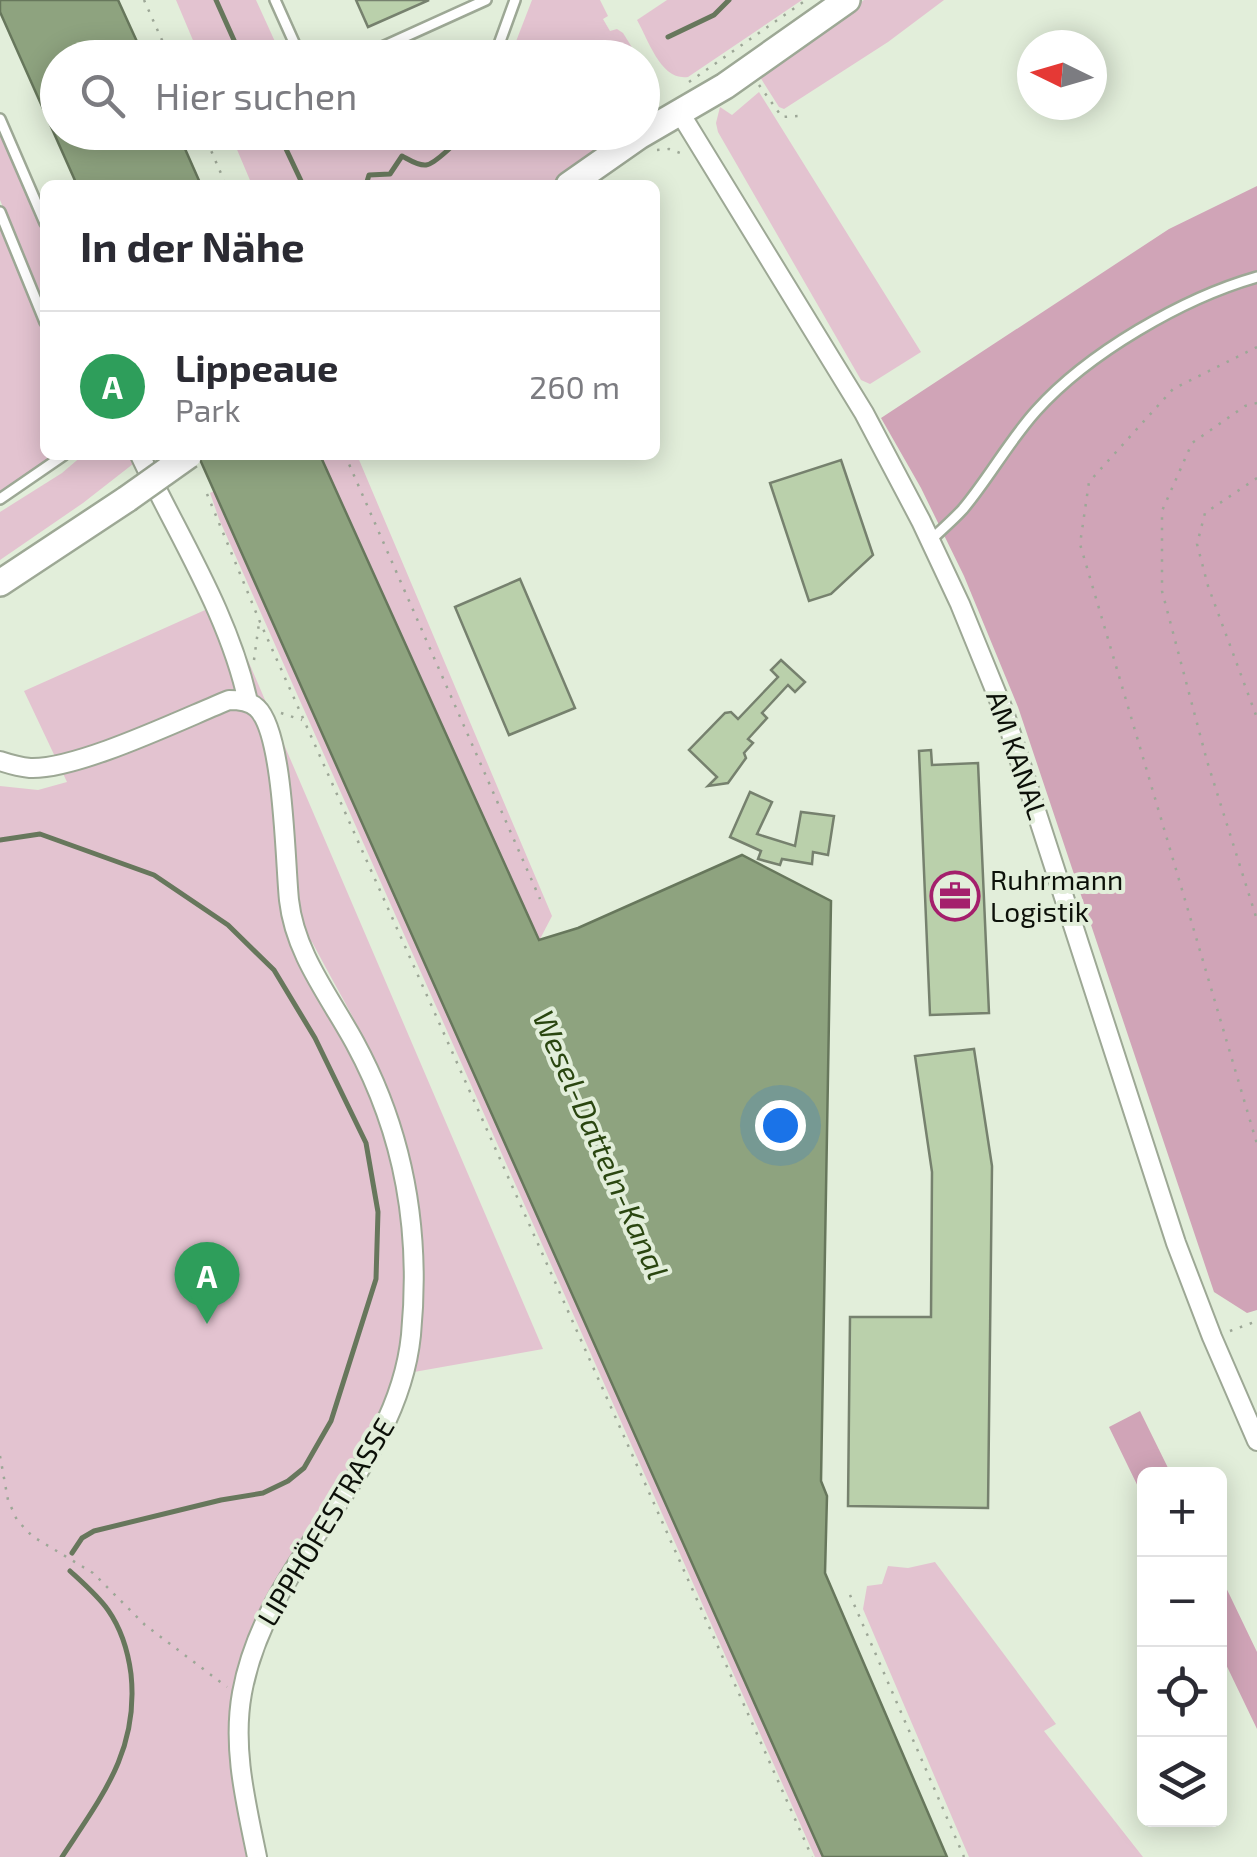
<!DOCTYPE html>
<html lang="de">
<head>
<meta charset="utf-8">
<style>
	body { margin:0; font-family:"Exo 2",sans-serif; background:#f7f7f7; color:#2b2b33 }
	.controls { position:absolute; right:30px; bottom:30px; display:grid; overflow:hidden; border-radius:15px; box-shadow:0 5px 25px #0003 }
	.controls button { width:90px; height:90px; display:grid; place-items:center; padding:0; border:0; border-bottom:2px solid #e1e1e2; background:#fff; color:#2b2b33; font:50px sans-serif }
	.compass { position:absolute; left:1017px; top:30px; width:90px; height:90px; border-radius:50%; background:#fff; box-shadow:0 5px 25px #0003; rotate:275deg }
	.you { position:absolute; left:780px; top:1125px; width:35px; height:35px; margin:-25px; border:8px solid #fff; border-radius:50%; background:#1a73e8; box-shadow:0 0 0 15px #1a73e833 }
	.badge { display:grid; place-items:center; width:65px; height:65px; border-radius:50%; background:#a41f6c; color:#fff; font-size:32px; font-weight:700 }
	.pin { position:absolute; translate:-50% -82px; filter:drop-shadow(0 2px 5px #0008) }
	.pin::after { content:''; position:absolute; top:52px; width:35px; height:30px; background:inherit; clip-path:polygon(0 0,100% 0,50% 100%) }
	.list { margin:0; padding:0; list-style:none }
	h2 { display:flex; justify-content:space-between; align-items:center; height:130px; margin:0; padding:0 40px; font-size:42px }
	h2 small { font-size:32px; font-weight:400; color:#7c7c81 }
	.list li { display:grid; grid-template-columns:65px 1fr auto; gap:30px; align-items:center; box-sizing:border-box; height:150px; padding:0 40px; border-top:2px solid #e1e1e2 }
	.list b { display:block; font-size:38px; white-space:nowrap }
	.list p { margin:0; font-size:32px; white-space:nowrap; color:#7c7c81 }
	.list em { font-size:32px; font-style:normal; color:#7c7c81 }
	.icon { flex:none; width:55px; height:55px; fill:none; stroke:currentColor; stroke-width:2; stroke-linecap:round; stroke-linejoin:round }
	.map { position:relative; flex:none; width:1257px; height:1857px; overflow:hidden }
	.search { position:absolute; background:#fff; box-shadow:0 5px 25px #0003; left:40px; top:40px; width:620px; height:110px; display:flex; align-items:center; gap:25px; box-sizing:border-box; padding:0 35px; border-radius:55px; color:#7c7c81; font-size:38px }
	.panel { position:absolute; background:#fff; box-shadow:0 5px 25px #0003; left:40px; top:180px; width:620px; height:280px; border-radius:15px }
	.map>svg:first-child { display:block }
</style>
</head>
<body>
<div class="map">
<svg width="1257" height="1857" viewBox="0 0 1257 1857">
	<rect width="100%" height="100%" fill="#e2eeda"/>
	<path fill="#e3c3d0" d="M 176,0 L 256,0 L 282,57 L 200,57 Z
		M 532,0 L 600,0 L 608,16 L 603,19 L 610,31 L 617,29 L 623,33 L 638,57 L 510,57 Z
		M 667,0 L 802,0 L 688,77 C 661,81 649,41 637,20 Z
		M 864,0 L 944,0 L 888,42 L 784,109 L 779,107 L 760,77 L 731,94 Z
		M 759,92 L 921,352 L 870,384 L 861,380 L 718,132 L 716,123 L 720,107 L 732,115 Z
		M 367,132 L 624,133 L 549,185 L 252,185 L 230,133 L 316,133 L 338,143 Z
		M 0,135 L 45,236 L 45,310 L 0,200 Z
		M 0,220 L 45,334 L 45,455 L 56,455 L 0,494 Z
		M 83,455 L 131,455 L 133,464 L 83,503 L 0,560 L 0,512 L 62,473 Z
		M 320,455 L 357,455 L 552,916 L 539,941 Z
		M 214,491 L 823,1857 L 815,1857 L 219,519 L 210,493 Z
		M 223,602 L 543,1349 L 414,1372 C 420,1300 426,1228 410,1158 C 393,1081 348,1010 312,942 L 292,937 L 395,1132 L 413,1210 L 401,1383 L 274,1601 L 234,1751 L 246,1857 L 0,1857 L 0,786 L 38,790 L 67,782 L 24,691 Z
		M 935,1562 L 1056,1724 L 1044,1731 L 1143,1857 L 969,1857 L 863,1609 L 867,1586 L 882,1584 L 888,1566 L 908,1568 Z"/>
	<path fill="#d0a4b7" d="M 1257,186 L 1257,1310 L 1247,1313 L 1214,1292 L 1018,707 L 964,576 L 921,488 L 881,418 L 1169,229 Z
		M 1140,1411 L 1171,1474 L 1144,1474 L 1144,1499 L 1109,1427 Z
		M 1220,1575 L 1257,1652 L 1257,1729 L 1220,1652 Z"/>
	<path fill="#8ea37f" stroke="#67775c" stroke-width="2.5" d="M 0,0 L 118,0 L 144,57 L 58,58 L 58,132 L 178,133 L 201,185 L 77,185 L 0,12 Z
		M 198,455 L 320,455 L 539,940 L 578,928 L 742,855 L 831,901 L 821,1481 L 827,1496 L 825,1573 L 947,1857 L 823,1857 Z"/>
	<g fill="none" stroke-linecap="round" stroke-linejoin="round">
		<path stroke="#67775c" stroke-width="5" d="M 216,0 L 242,58
			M 668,37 L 714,15 L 729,0
			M 278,132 L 303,185
			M 366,185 L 369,175 L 390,174 L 402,156 C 408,159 418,166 426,165 C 434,164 460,141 462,132
			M 0,840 L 40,834 L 154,875 L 228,925 L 274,970 L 315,1038 L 366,1143 L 378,1212 L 376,1279 L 331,1421 L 304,1468 L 288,1481 L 263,1493 L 221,1500 L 94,1531 L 82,1538 L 72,1553
			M 62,1857 C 102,1796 139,1750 131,1674 C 128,1651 122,1630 108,1610 C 98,1596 83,1583 70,1571"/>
	</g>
	<path fill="#bad0ab" stroke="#76816e" stroke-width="2.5" d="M 356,0 L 429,0 L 368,27 Z
		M 841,460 L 873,555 L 831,594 L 809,601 L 770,483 Z
		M 520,579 L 575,708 L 509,735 L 455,607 Z
		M 781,660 L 805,682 L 795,692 L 788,685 L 762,713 L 767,718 L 748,739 L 753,743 L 744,753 L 746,758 L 728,783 L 708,786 L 717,777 L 689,750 L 725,713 L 731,712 L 738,719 L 778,677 L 771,670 Z
		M 931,750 L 932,765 L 978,763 L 989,1013 L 930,1015 L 919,751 Z
		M 750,792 L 772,802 L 757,834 L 795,846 L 801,812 L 834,816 L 828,855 L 813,852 L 812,864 L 782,859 L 780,865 L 758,859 L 761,851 L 730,837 Z
		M 974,1049 L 992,1166 L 988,1508 L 848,1506 L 850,1317 L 931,1317 L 932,1172 L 915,1056 Z"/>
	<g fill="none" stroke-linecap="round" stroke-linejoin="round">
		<g stroke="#9da895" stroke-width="14">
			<path id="lane" d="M 275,0 L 301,58
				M 358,58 L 486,0
				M 494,58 L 515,0
				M 0,119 L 45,223
				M 0,212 L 45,322
				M 0,499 L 64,455
				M 930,541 C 941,530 953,520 963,509 C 989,478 1009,441 1036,411 C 1088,353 1183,298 1257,277"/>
		</g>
		<g stroke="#9da895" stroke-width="22">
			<path id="street" d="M 680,113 L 864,413 L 921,521 L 960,604 L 1004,712 L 1176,1243 L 1212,1337 L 1257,1441
				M 140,455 C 178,536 229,614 248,702
				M 0,761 C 9,764 20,767 30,768 C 77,770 182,719 229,700 C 239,700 250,701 257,708 C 284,733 285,862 289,900 C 295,954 330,997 355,1043 C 405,1135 421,1231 411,1335 C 397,1473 267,1555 242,1693 C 232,1748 246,1803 257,1857"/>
		</g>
		<g stroke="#9da895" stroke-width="30">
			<path id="secondary" d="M 569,185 L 639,136 L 725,86 L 847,0
				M 0,583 L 127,499"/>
		</g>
		<path stroke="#9da797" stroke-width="2.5" stroke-dasharray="2.5 8" stroke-linecap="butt" d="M 144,0 L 170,58
			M 689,82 L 806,0
			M 759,85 L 782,117 L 798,116
			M 203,132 L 226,185
			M 657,150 L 669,149 L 683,154
			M 1257,347 L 1173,389 L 1089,482 L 1080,544 L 1257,1144
			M 1257,403 L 1245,406 L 1192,443 L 1162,511 L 1162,591 L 1207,761 L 1257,920
			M 345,455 L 540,899
			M 1257,478 L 1205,513 L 1197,544 L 1208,586 L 1257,718
			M 207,494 L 260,622 L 812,1857
			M 254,660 L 259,623
			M 281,713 L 302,720
			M 1230,1331 L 1257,1321
			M 0,1456 L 8,1500 L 17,1520 L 32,1536 L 93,1573 L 145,1625 L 227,1687
			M 850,1595 L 964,1857"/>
		<use href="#lane" stroke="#fff" stroke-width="9"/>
		<use href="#street" stroke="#fff" stroke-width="18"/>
		<use href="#secondary" stroke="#fff" stroke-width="25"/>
		<g stroke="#9da895" stroke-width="30" stroke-linecap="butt">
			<path id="secondary-bridge" d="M 127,499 L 189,455"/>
		</g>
		<use href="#secondary-bridge" stroke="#fff" stroke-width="25"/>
	</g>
	<defs>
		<g id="office-ring" transform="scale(2.5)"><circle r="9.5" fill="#e2eeda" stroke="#a41f6c" stroke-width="1.5"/><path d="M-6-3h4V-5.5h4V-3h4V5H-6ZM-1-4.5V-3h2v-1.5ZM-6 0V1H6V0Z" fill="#a41f6c"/></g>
	</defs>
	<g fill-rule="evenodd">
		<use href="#office-ring" x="955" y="896"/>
	</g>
	<g text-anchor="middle" stroke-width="8" stroke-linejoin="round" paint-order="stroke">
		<g font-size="28" fill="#0c1009" stroke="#e2eeda">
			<text transform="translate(1017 755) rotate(71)" y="10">AM KANAL</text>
			<text transform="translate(326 1522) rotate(-59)" y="10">LIPPHÖFESTRASSE</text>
		</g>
		<g font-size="28" fill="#0c1009" stroke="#e2eeda" text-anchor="start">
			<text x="990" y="890">Ruhrmann<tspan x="990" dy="32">Logistik</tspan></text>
		</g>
		<g font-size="30" font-style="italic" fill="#2a4610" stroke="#e2eeda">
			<text transform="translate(600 1145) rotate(66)" y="10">Wesel-Datteln-Kanal</text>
		</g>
	</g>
</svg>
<div class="controls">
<button>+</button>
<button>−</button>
<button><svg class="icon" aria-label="locate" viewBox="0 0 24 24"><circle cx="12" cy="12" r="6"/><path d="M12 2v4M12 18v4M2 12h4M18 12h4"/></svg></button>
<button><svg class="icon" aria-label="layers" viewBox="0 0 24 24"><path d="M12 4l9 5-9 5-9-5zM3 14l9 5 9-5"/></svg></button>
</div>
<svg class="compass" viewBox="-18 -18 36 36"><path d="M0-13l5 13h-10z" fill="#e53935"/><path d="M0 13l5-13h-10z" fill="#7c7c81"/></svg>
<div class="you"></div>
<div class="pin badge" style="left:207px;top:1324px;background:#2e9e5b">A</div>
<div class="search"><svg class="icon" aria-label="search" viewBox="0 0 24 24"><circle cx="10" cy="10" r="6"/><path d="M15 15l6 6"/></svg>Hier suchen</div>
<section class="panel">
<h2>In der Nähe<small></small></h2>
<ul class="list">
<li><span class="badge" style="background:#2e9e5b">A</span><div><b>Lippeaue</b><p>Park</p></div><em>260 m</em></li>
</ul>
</section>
</div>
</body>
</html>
